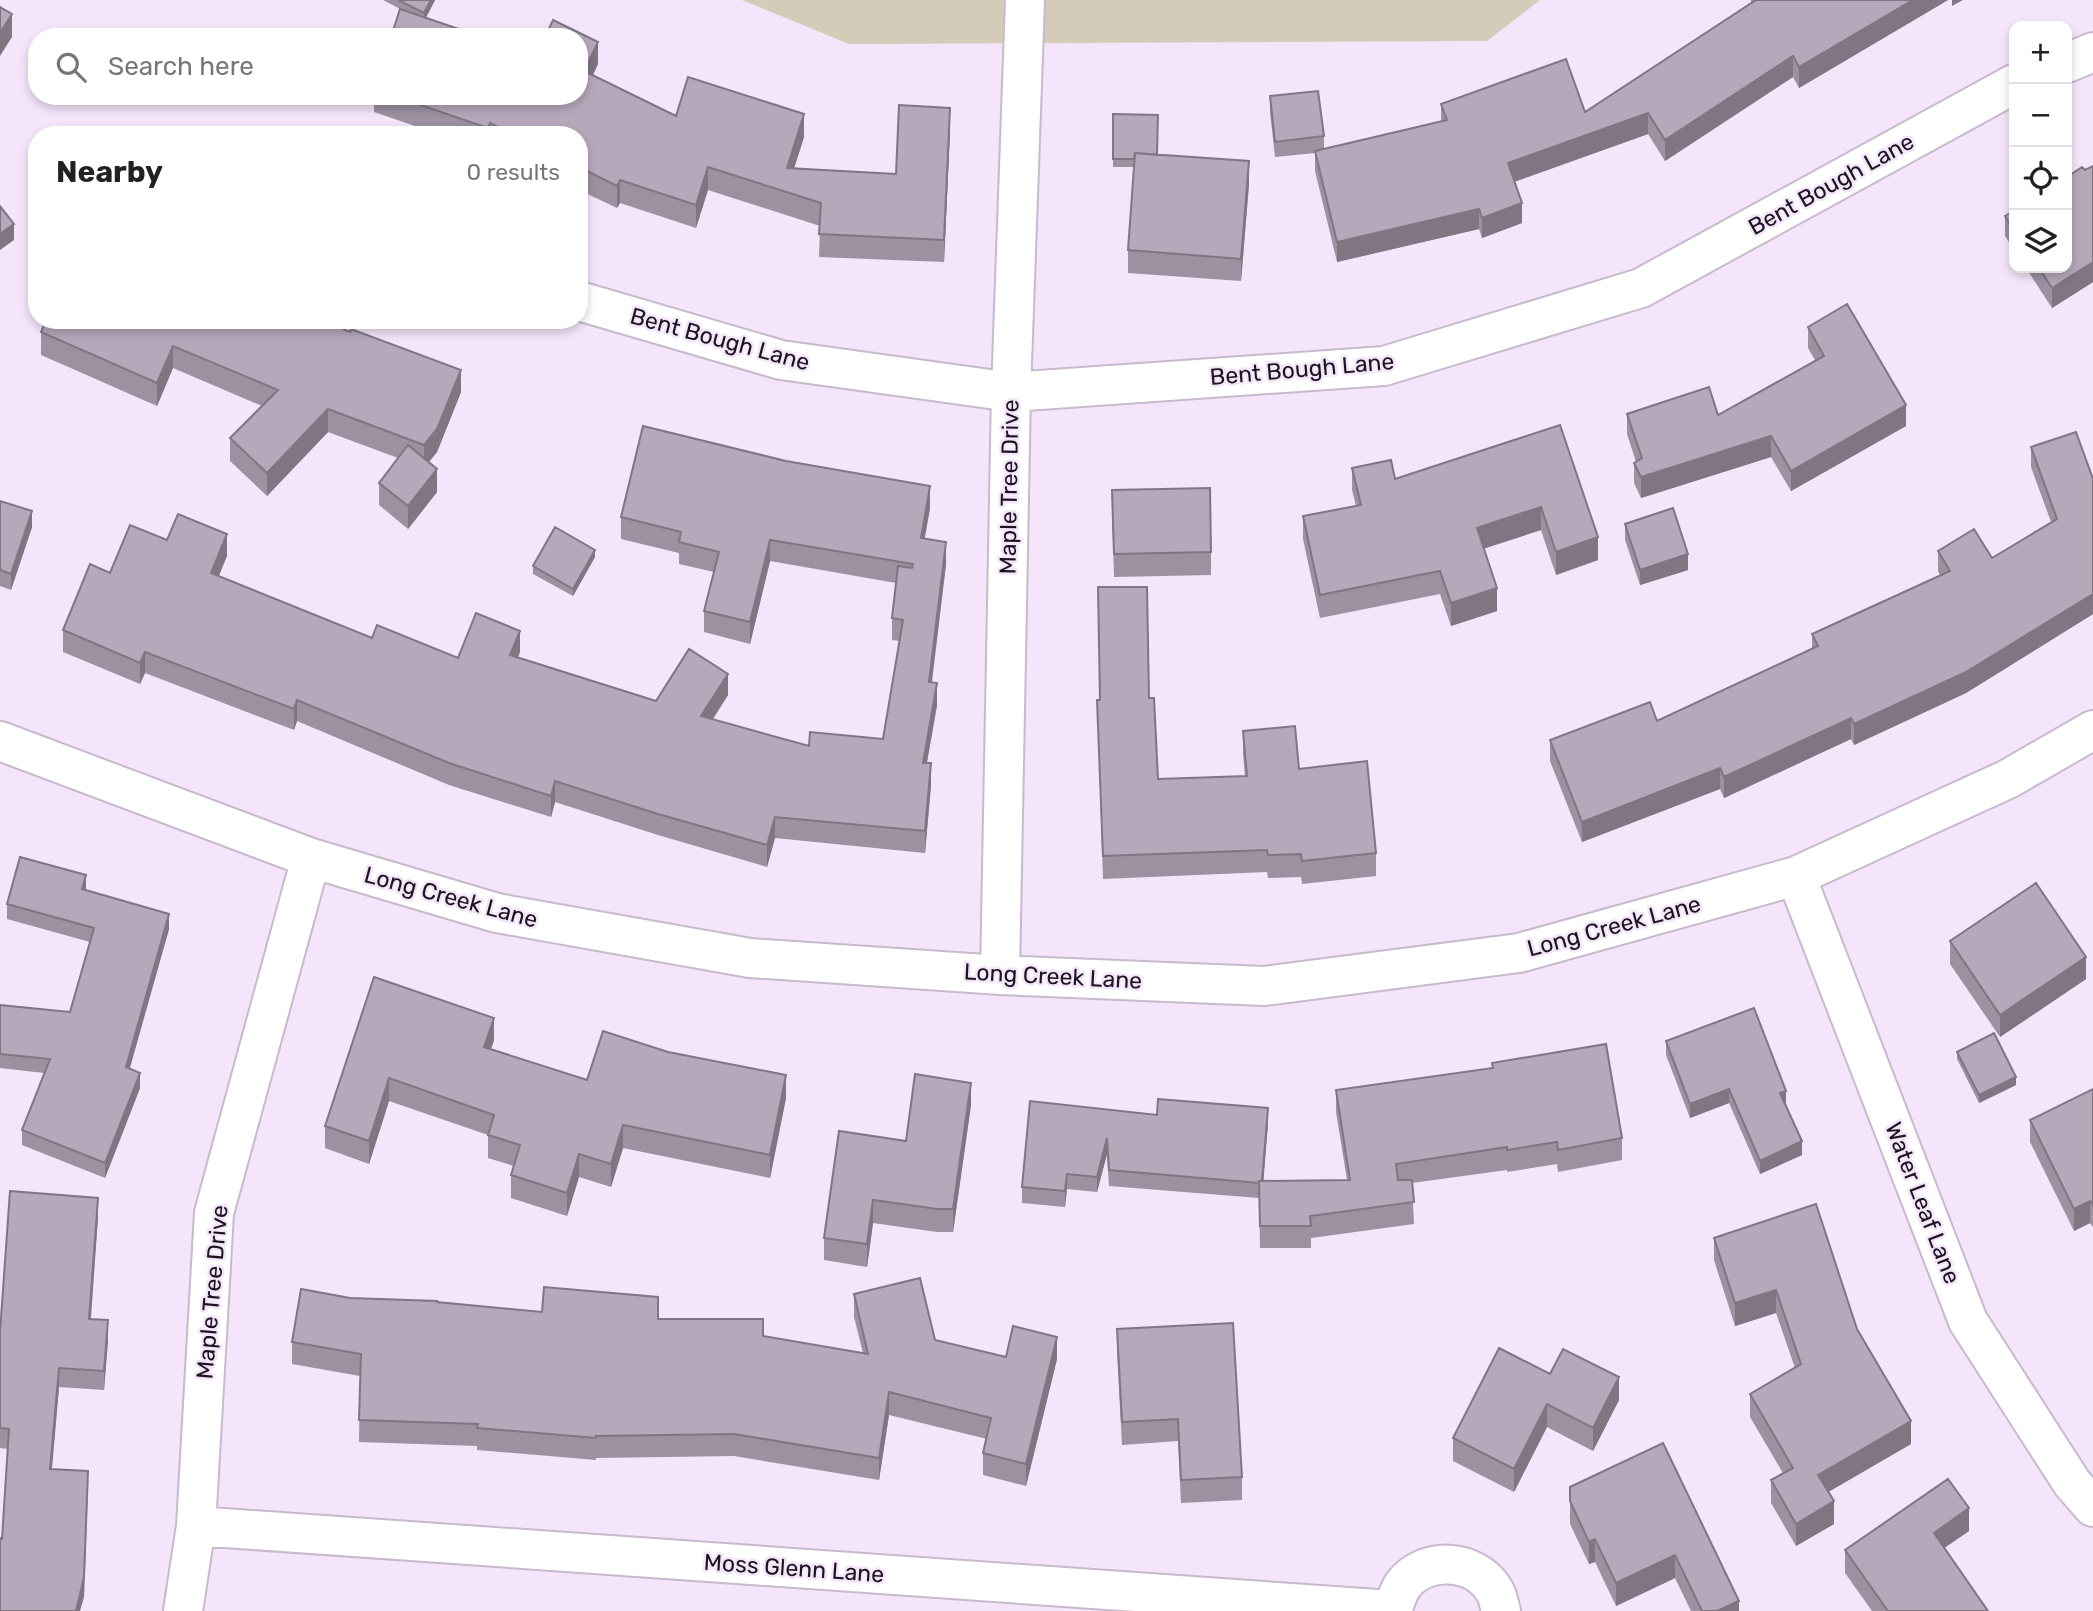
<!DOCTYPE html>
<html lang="en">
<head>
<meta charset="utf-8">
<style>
	body { margin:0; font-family:Rubik,sans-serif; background:#f2f2f2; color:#222 }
	.controls { position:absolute; right:21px; top:21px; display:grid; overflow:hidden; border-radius:14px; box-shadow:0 4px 10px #0003 }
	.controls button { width:63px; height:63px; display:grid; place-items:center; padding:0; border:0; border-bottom:2px solid #e0e0e0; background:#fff; color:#222; font:35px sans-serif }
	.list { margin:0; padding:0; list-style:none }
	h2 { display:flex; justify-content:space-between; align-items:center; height:91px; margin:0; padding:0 28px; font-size:30px }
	h2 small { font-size:23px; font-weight:400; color:#767676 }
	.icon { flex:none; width:38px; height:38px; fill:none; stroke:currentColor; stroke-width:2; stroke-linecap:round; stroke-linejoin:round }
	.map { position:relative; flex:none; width:2093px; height:1611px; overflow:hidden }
	.search { position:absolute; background:#fff; box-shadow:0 4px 10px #0003; left:28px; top:28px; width:560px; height:77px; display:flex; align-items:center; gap:18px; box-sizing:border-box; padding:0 24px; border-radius:28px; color:#767676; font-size:26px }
	.panel { position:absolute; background:#fff; box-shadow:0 4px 10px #0003; left:28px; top:126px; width:560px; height:203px; border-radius:28px }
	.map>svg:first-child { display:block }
</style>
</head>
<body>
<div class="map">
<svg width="2093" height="1611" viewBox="0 0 2093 1611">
	<rect width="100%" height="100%" fill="#f4e5fa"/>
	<path fill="#d4cbb9" d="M 742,0 L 1540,0 L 1487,41 L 849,44 Z"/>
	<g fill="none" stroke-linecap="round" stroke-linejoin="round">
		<g stroke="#c8b9cd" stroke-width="42">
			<path id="minor" d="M 2067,63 L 2093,52
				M 579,301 L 781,360 L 1011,392 L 1384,366 L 1641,288 L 2014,84
				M 0,741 L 311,858 L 497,913 L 750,958 L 1000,975 L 1264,986 L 1519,953 L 1796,876 L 2008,779 L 2093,730
				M 1796,876 L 1968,1321 L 2072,1483 L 2093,1507
				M 1000,975 L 1011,392 L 1025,0
				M 196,1526 L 1392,1610
				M 183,1611 L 196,1526 L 214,1213 L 311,858
				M 1392,1611 C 1395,1603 1398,1592 1403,1585 C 1425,1556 1474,1558 1494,1590 C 1498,1595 1499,1605 1501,1611"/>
		</g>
		<use href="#minor" stroke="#fff" stroke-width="38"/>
	</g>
	<path fill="#9d90a1" d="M 383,0 L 435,0 L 426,18 L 404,11 Z
		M 1751,0 L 1948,0 L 1799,88 L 1793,77 L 1665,161 L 1648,134 L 1514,182 L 1522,223 L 1482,238 L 1479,229 L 1337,262 L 1315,171 L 1315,153 L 1275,157 L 1270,112 L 1270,96 L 1324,136 L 1324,149 L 1441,121 L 1441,104 L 1585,112 L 1751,3 Z
		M 598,64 L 593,75 L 676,116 L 804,137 L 794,168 L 896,174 L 950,131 L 944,262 L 819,257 L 820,226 L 708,190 L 696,228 L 620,203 L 617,208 L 579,190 L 579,135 L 441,135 L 374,112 L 374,96 L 579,96 Z
		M 1113,114 L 1157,155 L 1249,184 L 1241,281 L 1128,273 L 1128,250 L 1134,167 L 1113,167 Z
		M 2093,166 L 2093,282 L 2052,308 L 2026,268 L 2067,268 L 2067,177 L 2082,167 L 2085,170 Z
		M 2014,211 L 2014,250 L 2005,236 L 2005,216 Z
		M 46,320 L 461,392 L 437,452 L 429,462 L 437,492 L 408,529 L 379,505 L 379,483 L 398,458 L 328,432 L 267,496 L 230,461 L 230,438 L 262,406 L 173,368 L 157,406 L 41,355 L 41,332 Z
		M 1808,327 L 1906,426 L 1791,491 L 1771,457 L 1641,498 L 1634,483 L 1634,463 L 1636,462 L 1627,434 L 1627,414 L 1718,415 L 1815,360 L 1808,348 Z
		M 1560,425 L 1598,560 L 1556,575 L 1541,530 L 1483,548 L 1497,611 L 1451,626 L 1440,594 L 1320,618 L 1303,539 L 1303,516 L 1356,506 L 1352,490 L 1352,468 L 1395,479 Z
		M 2031,447 L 2093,479 L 2093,614 L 1966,693 L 1854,745 L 1851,739 L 1724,798 L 1720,789 L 1582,842 L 1550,761 L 1550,740 L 1657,721 L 1812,649 L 1812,634 L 1940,575 L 1938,571 L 1938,551 L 1992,558 L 2051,522 L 2031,467 Z
		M 0,501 L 32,527 L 11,590 L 0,586 Z
		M 930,508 L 924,539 L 946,564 L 932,682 L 937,705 L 927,763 L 931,785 L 925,853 L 775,838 L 767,867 L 658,835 L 555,802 L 551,817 L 449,785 L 297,721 L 294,730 L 145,673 L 140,684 L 63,652 L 63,630 L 110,573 L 167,540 L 227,556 L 218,576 L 372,638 L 458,658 L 520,652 L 518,657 L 656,701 L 728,695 L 713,719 L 809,746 L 883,739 L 900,641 L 892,640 L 892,618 L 896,583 L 770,561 L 750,644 L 704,632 L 704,611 L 714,572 L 679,564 L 679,553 L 621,539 L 621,517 Z
		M 1112,513 L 1211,552 L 1211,575 L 1114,577 Z
		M 1625,524 L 1688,570 L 1640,585 L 1625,540 Z
		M 595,557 L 573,596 L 533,574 L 533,566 Z
		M 1149,698 L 1158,779 L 1245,776 L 1243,754 L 1243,731 L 1299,769 L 1376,853 L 1376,876 L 1302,884 L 1301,877 L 1268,878 L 1267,872 L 1103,879 L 1097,700 Z
		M 86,890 L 169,929 L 129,1069 L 140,1088 L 105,1178 L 22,1145 L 22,1130 L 44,1073 L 0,1068 L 0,1005 L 70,1012 L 90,942 L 7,919 L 7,904 Z
		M 1950,941 L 2086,979 L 2000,1037 L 1950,964 Z
		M 374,977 L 494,1040 L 491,1049 L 587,1080 L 786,1098 L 770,1178 L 623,1148 L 611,1187 L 579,1177 L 567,1216 L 511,1198 L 511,1175 L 514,1166 L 488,1158 L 488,1135 L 389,1101 L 369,1164 L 325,1148 L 325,1126 Z
		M 1666,1041 L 1786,1105 L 1802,1155 L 1760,1174 L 1729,1103 L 1690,1118 L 1666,1055 Z
		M 1957,1052 L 2016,1085 L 1979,1103 L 1957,1059 Z
		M 1492,1063 L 1622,1138 L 1622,1160 L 1558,1172 L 1557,1164 L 1507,1172 L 1507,1170 L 1412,1183 L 1414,1224 L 1311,1238 L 1311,1248 L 1260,1248 L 1259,1198 L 1109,1186 L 1107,1154 L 1097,1192 L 1067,1189 L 1065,1207 L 1022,1203 L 1022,1187 L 1157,1115 L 1268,1123 L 1263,1181 L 1347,1180 L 1336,1112 L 1336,1090 L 1492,1068 Z
		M 2093,1089 L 2093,1227 L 2090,1223 L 2074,1231 L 2030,1142 L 2030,1120 Z
		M 971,1105 L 953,1232 L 937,1232 L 873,1223 L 867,1267 L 824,1260 L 824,1238 L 906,1141 Z
		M 98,1217 L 91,1319 L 108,1340 L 104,1390 L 59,1387 L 52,1469 L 88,1490 L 84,1597 L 2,1539 L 8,1449 L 0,1448 L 0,1332 Z
		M 1714,1238 L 1857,1329 L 1911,1444 L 1828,1492 L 1834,1524 L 1796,1546 L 1771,1503 L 1771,1480 L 1783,1473 L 1750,1417 L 1750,1394 L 1795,1368 L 1776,1313 L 1735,1326 L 1714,1260 Z
		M 854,1294 L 935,1340 L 1006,1357 L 1057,1359 L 1026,1486 L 983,1475 L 983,1453 L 987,1439 L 889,1415 L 879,1480 L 734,1456 L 596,1458 L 596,1460 L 477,1450 L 477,1446 L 359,1442 L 360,1376 L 292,1364 L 292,1342 L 350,1298 L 437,1302 L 542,1312 L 658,1319 L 863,1353 L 854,1317 Z
		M 1117,1329 L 1242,1477 L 1242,1500 L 1181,1503 L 1178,1441 L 1122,1445 L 1117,1351 Z
		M 1550,1374 L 1619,1400 L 1593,1451 L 1547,1427 L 1514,1492 L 1453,1461 L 1453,1438 Z
		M 1663,1443 L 1739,1611 L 1691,1611 L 1675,1578 L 1616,1606 L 1595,1562 L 1589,1564 L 1570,1524 L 1570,1487 Z
		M 1969,1531 L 1944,1548 L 1988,1611 L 1872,1611 L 1845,1573 L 1845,1550 Z"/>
	<path fill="#7f7583" d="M 431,0 L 435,0 L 424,21 L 424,13 Z
		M 1913,0 L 1948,0 L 1799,88 L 1799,67 Z
		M 1952,0 L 1963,0 L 1952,6 Z
		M 12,14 L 12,37 L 0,56 L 0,33 Z
		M 598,42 L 598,64 L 584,94 L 584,71 Z
		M 1793,56 L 1793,77 L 1665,161 L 1665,140 Z
		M 950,108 L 950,131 L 944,262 L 944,240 Z
		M 1648,113 L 1648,134 L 1508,184 L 1508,163 Z
		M 804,114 L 804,137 L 787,191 L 787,168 Z
		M 1249,161 L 1249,184 L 1241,281 L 1241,259 Z
		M 708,167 L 708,190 L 696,228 L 696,205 Z
		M 620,180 L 620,203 L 617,208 L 617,186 Z
		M 1522,203 L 1522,223 L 1482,238 L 1482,218 Z
		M 1479,209 L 1479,229 L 1337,262 L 1337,242 Z
		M 14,224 L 14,240 L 0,250 L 0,234 Z
		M 2093,262 L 2093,282 L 2052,308 L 2052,288 Z
		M 173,346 L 173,368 L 157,406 L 157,383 Z
		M 461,370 L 461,392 L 437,452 L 424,468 L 424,445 Z
		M 1906,405 L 1906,426 L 1791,491 L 1791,471 Z
		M 328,409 L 328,432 L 267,496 L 267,473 Z
		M 1771,436 L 1771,457 L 1641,498 L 1641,477 Z
		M 437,469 L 437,492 L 408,529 L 408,506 Z
		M 930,486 L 930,508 L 921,560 L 921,538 Z
		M 1541,507 L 1541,530 L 1477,551 L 1477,528 Z
		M 32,511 L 32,527 L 11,590 L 11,574 Z
		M 227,534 L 227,556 L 211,595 L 211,573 Z
		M 1598,537 L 1598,560 L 1556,575 L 1556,552 Z
		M 770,540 L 770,561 L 750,644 L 750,622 Z
		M 946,542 L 946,564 L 929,703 L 929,682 Z
		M 595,550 L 595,557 L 573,596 L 573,589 Z
		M 1688,554 L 1688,570 L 1640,585 L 1640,570 Z
		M 1497,588 L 1497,611 L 1451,626 L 1451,603 Z
		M 2093,594 L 2093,614 L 1966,693 L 1854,745 L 1854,724 Z
		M 520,631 L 520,652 L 510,677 L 510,655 Z
		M 145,652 L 145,673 L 140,684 L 140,663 Z
		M 728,674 L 728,695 L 701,737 L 701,716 Z
		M 937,683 L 937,705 L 923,784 L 923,763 Z
		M 297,700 L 297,721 L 294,730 L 294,709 Z
		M 1851,718 L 1851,739 L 1724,798 L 1724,777 Z
		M 931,763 L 931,785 L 925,853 L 925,831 Z
		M 1720,768 L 1720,789 L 1582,842 L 1582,822 Z
		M 555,781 L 555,802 L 551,817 L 551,796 Z
		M 775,817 L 775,838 L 767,867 L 767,845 Z
		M 86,875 L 86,890 L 82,889 Z
		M 169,914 L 169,929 L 126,1082 L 126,1067 Z
		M 2086,957 L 2086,979 L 2000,1037 L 2000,1015 Z
		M 494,1018 L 494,1040 L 484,1070 L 484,1047 Z
		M 140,1073 L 140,1088 L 105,1178 L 105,1163 Z
		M 786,1075 L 786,1098 L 770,1178 L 770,1155 Z
		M 2016,1077 L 2016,1085 L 1979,1103 L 1979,1095 Z
		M 389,1078 L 389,1101 L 369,1164 L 369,1141 Z
		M 971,1083 L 971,1105 L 953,1232 L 953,1209 Z
		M 1729,1089 L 1729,1103 L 1690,1118 L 1690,1104 Z
		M 1786,1091 L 1786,1105 L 1780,1093 Z
		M 1268,1108 L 1268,1123 L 1262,1199 L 1262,1183 Z
		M 623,1125 L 623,1148 L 611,1187 L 611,1164 Z
		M 1107,1138 L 1107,1154 L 1097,1192 L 1097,1177 Z
		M 1802,1141 L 1802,1155 L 1760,1174 L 1760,1161 Z
		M 579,1154 L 579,1177 L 567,1216 L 567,1193 Z
		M 1067,1174 L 1067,1189 L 1065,1207 L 1065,1191 Z
		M 98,1198 L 98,1217 L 89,1338 L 89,1319 Z
		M 873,1200 L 873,1223 L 867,1267 L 867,1244 Z
		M 2090,1201 L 2090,1223 L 2074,1231 L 2074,1209 Z
		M 1776,1290 L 1776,1313 L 1735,1326 L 1735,1303 Z
		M 108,1320 L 108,1340 L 104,1390 L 104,1371 Z
		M 1057,1337 L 1057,1359 L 1026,1486 L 1026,1464 Z
		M 59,1368 L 59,1387 L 50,1488 L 50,1469 Z
		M 1619,1377 L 1619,1400 L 1593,1451 L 1593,1428 Z
		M 889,1392 L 889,1415 L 879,1480 L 879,1458 Z
		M 1547,1404 L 1547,1427 L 1514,1492 L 1514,1469 Z
		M 1911,1421 L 1911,1444 L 1818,1498 L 1818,1475 Z
		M 88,1471 L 84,1597 L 80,1611 L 76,1611 Z
		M 1834,1501 L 1834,1524 L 1796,1546 L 1796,1524 Z
		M 1969,1508 L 1969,1531 L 1934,1555 L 1934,1533 Z
		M 1595,1539 L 1595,1562 L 1589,1564 L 1589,1542 Z
		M 1675,1555 L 1675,1578 L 1616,1606 L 1616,1583 Z
		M 1739,1601 L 1739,1611 L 1717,1611 Z"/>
	<path fill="#b6a7bb" stroke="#7f7583" stroke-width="2" d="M 398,0 L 431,0 L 424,13 Z
		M 1756,0 L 1913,0 L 1799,67 L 1793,56 L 1665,140 L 1648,113 L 1508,163 L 1522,203 L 1482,218 L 1479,209 L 1337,242 L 1315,151 L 1447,120 L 1441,104 L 1566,59 L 1585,112 Z
		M 0,7 L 12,14 L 0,33 Z
		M 400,9 L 482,37 L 391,37 Z
		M 553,20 L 598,42 L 584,71 L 676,116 L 688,77 L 804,114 L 787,168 L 896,174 L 899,105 L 950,108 L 944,240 L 819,234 L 821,203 L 708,167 L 696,205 L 620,180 L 617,186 L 579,167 L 579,135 L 514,135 L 490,123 L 488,128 L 394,96 L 579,96 L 579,37 L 545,37 Z
		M 1318,91 L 1324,136 L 1275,142 L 1270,96 Z
		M 1113,114 L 1158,115 L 1157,155 L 1135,153 L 1134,159 L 1113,159 Z
		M 1135,153 L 1249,161 L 1241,259 L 1128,250 Z
		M 2093,166 L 2093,262 L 2052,288 L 2039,268 L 2067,268 L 2067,177 L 2082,167 L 2085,170 Z
		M 0,206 L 14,224 L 0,234 Z
		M 2014,211 L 2014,230 L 2005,216 Z
		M 1847,304 L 1906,405 L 1791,471 L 1771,436 L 1641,477 L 1634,463 L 1642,458 L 1627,414 L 1709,387 L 1718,415 L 1824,356 L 1808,327 Z
		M 46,320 L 321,320 L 350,332 L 351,329 L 461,370 L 437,429 L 424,445 L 328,409 L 267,473 L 230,438 L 278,390 L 173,346 L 157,383 L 41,332 Z
		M 1560,425 L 1598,537 L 1556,552 L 1541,507 L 1477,528 L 1497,588 L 1451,603 L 1440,571 L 1320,595 L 1303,516 L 1361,505 L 1352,468 L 1391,460 L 1395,479 Z
		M 643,426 L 786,461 L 930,486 L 921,538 L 946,542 L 929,682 L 937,683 L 923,763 L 931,763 L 925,831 L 775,817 L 767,845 L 658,814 L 555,781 L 551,796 L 449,763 L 297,700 L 294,709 L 145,652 L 140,663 L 63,630 L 90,564 L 110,573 L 130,525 L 167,540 L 178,514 L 227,534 L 211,573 L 372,638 L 377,625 L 458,658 L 476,613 L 520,631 L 510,655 L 656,701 L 689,649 L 728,674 L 701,716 L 809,746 L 810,732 L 883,739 L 903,620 L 892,618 L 898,566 L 912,568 L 913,564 L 770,540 L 750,622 L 704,611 L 719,552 L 679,542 L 681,532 L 621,517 Z
		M 2076,432 L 2093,479 L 2093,594 L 1966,672 L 1854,724 L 1851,718 L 1724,777 L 1720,768 L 1582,822 L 1550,740 L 1650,702 L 1657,721 L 1818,646 L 1812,634 L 1950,571 L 1938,551 L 1974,529 L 1992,558 L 2057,519 L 2031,447 Z
		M 408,445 L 437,469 L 408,506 L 379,483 Z
		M 1210,488 L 1211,552 L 1114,554 L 1112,490 Z
		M 0,501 L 32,511 L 11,574 L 0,570 Z
		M 1673,508 L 1688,554 L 1640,570 L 1625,524 Z
		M 555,527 L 595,550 L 573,589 L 533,566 Z
		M 1098,587 L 1147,587 L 1149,698 L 1154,698 L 1158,779 L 1247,776 L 1243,731 L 1295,726 L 1299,769 L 1367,761 L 1376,853 L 1302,861 L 1301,854 L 1268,855 L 1267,850 L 1103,856 L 1097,700 L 1100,700 Z
		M 20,857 L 86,875 L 82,889 L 169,914 L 126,1067 L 140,1073 L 105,1163 L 22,1130 L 50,1059 L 0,1054 L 0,1005 L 70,1012 L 94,928 L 7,904 Z
		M 2036,883 L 2086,957 L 2000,1015 L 1950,941 Z
		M 374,977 L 494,1018 L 484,1047 L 587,1080 L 603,1031 L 668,1052 L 786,1075 L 770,1155 L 623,1125 L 611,1164 L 579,1154 L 567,1193 L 511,1175 L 520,1145 L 488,1135 L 494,1115 L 389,1078 L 369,1141 L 325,1126 Z
		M 1754,1008 L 1786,1091 L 1780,1093 L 1802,1141 L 1760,1161 L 1729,1089 L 1690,1104 L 1666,1041 Z
		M 1994,1033 L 2016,1077 L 1979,1095 L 1957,1052 Z
		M 1606,1044 L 1622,1138 L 1558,1150 L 1557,1142 L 1507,1150 L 1507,1147 L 1396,1164 L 1398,1180 L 1412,1180 L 1414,1202 L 1310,1216 L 1311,1226 L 1260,1226 L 1259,1181 L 1350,1180 L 1336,1090 L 1493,1068 L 1492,1063 Z
		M 915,1074 L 971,1083 L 953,1209 L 937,1209 L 873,1200 L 867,1244 L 824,1238 L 839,1131 L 906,1141 Z
		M 2093,1089 L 2093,1205 L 2090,1201 L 2074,1209 L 2030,1120 Z
		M 1158,1099 L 1268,1108 L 1262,1181 L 1259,1181 L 1259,1183 L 1109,1170 L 1107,1138 L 1097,1177 L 1067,1174 L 1065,1191 L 1022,1187 L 1030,1101 L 1157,1115 Z
		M 10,1191 L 98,1198 L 89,1319 L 108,1320 L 104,1371 L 59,1368 L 50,1469 L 88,1471 L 84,1577 L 76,1611 L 0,1611 L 0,1538 L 2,1539 L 9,1429 L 0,1428 L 0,1332 Z
		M 1816,1204 L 1857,1329 L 1911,1421 L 1818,1475 L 1834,1501 L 1796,1524 L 1771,1480 L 1793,1468 L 1750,1394 L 1801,1364 L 1776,1290 L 1735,1303 L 1714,1238 Z
		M 920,1278 L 935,1340 L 1006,1357 L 1013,1326 L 1057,1337 L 1026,1464 L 983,1453 L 991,1418 L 889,1392 L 879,1458 L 734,1434 L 596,1436 L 596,1438 L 477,1428 L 478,1424 L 359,1420 L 361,1354 L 292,1342 L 301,1289 L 350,1298 L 437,1301 L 437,1302 L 542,1312 L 544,1287 L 658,1297 L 658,1319 L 763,1319 L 763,1336 L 868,1354 L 854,1294 Z
		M 1233,1323 L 1242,1477 L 1181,1480 L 1178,1419 L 1122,1422 L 1117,1329 Z
		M 1499,1348 L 1550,1374 L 1563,1349 L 1619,1377 L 1593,1428 L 1547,1404 L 1514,1469 L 1453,1438 Z
		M 1663,1443 L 1739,1601 L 1717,1611 L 1702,1611 L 1675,1555 L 1616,1583 L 1595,1539 L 1589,1542 L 1570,1501 L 1570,1487 Z
		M 1948,1479 L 1969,1508 L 1934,1533 L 1988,1611 L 1888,1611 L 1845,1550 Z"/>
	<g text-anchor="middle" stroke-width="5" stroke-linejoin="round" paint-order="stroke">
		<g font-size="23" fill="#1a141c" stroke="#f4e5fa">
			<text transform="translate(1831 184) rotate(-29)" y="8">Bent Bough Lane</text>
			<text transform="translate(720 339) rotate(15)" y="8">Bent Bough Lane</text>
			<text transform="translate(1302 369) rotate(-5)" y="8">Bent Bough Lane</text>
			<text transform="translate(1009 487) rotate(-89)" y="8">Maple Tree Drive</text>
			<text transform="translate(451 897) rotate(15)" y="8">Long Creek Lane</text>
			<text transform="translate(1614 926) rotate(-15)" y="8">Long Creek Lane</text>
			<text transform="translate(1053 976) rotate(3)" y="8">Long Creek Lane</text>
			<text transform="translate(1923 1203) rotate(69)" y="8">Water Leaf Lane</text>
			<text transform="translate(212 1292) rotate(-85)" y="8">Maple Tree Drive</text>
			<text transform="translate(794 1568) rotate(4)" y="8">Moss Glenn Lane</text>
		</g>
	</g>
</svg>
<div class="controls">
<button>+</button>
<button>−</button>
<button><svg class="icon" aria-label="locate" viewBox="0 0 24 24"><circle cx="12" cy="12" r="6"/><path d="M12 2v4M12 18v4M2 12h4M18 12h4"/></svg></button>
<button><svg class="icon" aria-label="layers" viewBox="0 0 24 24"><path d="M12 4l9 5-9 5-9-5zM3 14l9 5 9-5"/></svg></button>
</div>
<div class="search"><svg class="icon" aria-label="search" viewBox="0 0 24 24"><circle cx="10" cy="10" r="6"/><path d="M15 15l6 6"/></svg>Search here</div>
<section class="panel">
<h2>Nearby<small>0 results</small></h2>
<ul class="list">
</ul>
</section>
</div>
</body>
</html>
